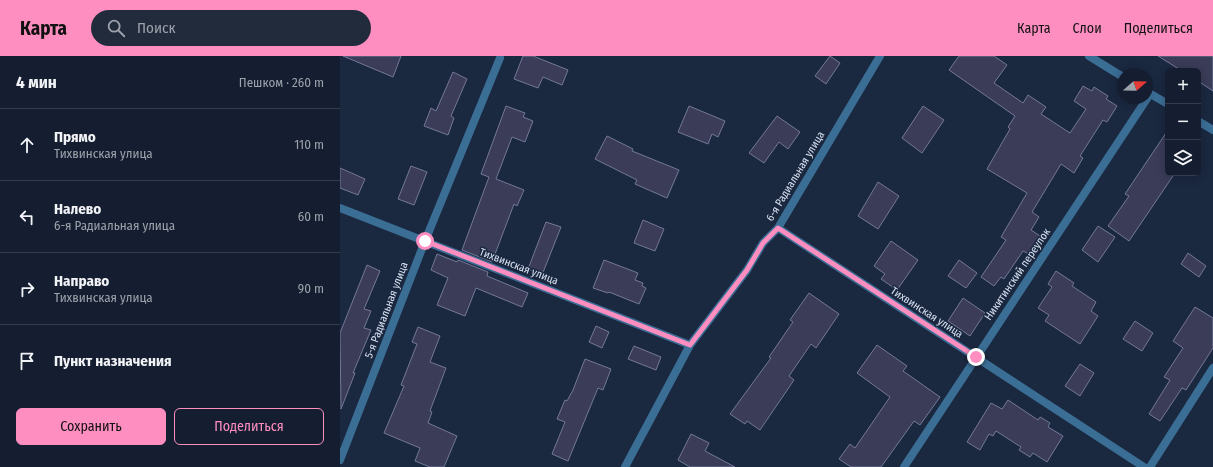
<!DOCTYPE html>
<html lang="ru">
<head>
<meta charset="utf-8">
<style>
	body { margin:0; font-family:"Fira Sans Condensed",sans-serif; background:#212b3c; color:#f1f3f6 }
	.controls { position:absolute; right:12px; top:12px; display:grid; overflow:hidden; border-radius:6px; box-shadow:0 2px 10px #0003 }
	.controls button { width:36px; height:36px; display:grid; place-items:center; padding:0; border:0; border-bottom:1px solid #333c4c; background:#141e30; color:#f1f3f6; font:20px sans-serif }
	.compass { position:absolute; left:777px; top:12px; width:36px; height:36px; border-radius:50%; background:#141e30; box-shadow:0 2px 10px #0003; rotate:70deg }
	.stop { position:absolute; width:12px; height:12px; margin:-9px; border:3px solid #fd8ebf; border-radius:50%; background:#fff }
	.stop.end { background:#fd8ebf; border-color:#fff; box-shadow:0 1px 4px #0008 }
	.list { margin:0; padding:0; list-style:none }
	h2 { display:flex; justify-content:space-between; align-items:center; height:52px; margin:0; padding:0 16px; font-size:17px }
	h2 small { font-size:13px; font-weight:400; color:#9da2ab }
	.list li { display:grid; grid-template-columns:26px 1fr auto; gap:12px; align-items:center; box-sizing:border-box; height:72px; padding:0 16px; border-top:1px solid #333c4c }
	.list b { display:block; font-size:15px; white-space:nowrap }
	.list p { margin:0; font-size:13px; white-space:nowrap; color:#9da2ab }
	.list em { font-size:13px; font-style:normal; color:#9da2ab }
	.actions { display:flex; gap:8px; padding:12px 16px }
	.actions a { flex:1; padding:9px 0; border:1px solid #fd8ebf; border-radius:6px; text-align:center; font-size:14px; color:#fd8ebf }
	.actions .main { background:#fd8ebf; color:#111 }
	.icon { flex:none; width:22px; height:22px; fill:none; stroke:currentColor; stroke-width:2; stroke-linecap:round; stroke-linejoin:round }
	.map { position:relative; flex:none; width:873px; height:411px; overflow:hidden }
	header { display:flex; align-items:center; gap:24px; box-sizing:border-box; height:56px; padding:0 20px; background:#fd8ebf; color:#111 }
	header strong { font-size:19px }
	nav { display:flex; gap:22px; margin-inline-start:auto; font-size:14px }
	.search { width:280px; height:36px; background:#212b3c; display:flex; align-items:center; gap:10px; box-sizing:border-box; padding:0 14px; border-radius:22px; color:#9da2ab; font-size:15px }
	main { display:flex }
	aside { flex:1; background:#141e30 }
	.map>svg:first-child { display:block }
</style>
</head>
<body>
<header>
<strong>Карта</strong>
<div class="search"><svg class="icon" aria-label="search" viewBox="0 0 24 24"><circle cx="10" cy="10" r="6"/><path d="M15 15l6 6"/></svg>Поиск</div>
<nav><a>Карта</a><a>Слои</a><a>Поделиться</a></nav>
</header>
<main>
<aside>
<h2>4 мин<small>Пешком · 260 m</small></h2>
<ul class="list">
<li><svg class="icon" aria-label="ahead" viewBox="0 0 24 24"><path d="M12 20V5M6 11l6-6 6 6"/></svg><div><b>Прямо</b><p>Тихвинская улица</p></div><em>110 m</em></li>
<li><svg class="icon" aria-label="left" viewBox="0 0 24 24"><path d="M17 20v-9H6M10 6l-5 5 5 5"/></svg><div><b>Налево</b><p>6-я Радиальная улица</p></div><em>60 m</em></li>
<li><svg class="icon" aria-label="right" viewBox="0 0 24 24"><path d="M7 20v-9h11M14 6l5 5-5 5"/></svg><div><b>Направо</b><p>Тихвинская улица</p></div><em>90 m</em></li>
<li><svg class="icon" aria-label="arrive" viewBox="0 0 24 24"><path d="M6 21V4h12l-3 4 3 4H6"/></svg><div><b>Пункт назначения</b></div></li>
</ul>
<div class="actions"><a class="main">Сохранить</a><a>Поделиться</a></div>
</aside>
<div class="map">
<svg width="873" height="411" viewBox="0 0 873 411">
	<rect width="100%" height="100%" fill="#1a2840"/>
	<path fill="#3a3c58" stroke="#757898" d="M 3,0 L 61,0 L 53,21 Z
		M 183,0 L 193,0 L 228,14 L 222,29 L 203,21 L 198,32 L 174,23 Z
		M 490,0 L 500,7 L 486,28 L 475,20 Z
		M 619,0 L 654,0 L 667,9 L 654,27 L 683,47 L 688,39 L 706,51 L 701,58 L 730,77 L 746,53 L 734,45 L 743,30 L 752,35 L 754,31 L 768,40 L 766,43 L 777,50 L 767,66 L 763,64 L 740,100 L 743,102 L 734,117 L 721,108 L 692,156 L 699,161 L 691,174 L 700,180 L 689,198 L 683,195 L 664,223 L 661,221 L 654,230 L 641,221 L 666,184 L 661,181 L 687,137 L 647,113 L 670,73 L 668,71 L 675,60 L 609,14 Z
		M 818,0 L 873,0 L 873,35 L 858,25 L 858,15 L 842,15 Z
		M 113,16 L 127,23 L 111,60 L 114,62 L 108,79 L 84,70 L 91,52 L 96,55 Z
		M 166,50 L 185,57 L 183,61 L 193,65 L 185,86 L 172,81 L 156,123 L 184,134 L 177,150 L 174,148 L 152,206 L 122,194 L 149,121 L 141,118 Z
		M 349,50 L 385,65 L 378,81 L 372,78 L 368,88 L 338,76 Z
		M 583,50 L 604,64 L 582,97 L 562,82 Z
		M 437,60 L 460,76 L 448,93 L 439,86 L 424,107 L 409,97 Z
		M 828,74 L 828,117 L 835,117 L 789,185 L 768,170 L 789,140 L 785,138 Z
		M 267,80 L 293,93 L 292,95 L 339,114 L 327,142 L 295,128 L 297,124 L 255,103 Z
		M 71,110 L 87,116 L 74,149 L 58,143 Z
		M 0,112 L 25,123 L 18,139 L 0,132 Z
		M 538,126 L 559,140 L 538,173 L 518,160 Z
		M 303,164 L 324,173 L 315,195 L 294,187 Z
		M 206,166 L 221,171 L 202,219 L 188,213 Z
		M 758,170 L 775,181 L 758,206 L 742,194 Z
		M 551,185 L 578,204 L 557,234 L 541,223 L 545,218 L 534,210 Z
		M 848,197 L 866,210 L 859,221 L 841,208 Z
		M 97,198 L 117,206 L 118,204 L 148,216 L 147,220 L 188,237 L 182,251 L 136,232 L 125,260 L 97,249 L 108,222 L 91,214 Z
		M 264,204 L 298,217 L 295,224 L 303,227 L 302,230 L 306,232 L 299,248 L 269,236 L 268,237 L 253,232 Z
		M 619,204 L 637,217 L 626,232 L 608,220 Z
		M 27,209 L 40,215 L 24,253 L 31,255 L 24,272 L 31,274 L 13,317 L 15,317 L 1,353 L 0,277 Z
		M 716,215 L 734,227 L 732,230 L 756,246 L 751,255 L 758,260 L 740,288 L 705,265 L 709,259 L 698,252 L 712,231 L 708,228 Z
		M 469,237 L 499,258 L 476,292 L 471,288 L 449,320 L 454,324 L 420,374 L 407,365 L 405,368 L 390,358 L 431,302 L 429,301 L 453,266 L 450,264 Z
		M 623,242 L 645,257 L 630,280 L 608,265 Z
		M 855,251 L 873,262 L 873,292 L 846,334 L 842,332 L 820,365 L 809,358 L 830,324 L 824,321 L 843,292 L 833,285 Z
		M 795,265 L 813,277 L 802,295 L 783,283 Z
		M 256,270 L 269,276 L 262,292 L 249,286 Z
		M 78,271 L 100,280 L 90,306 L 106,312 L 90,355 L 92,356 L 88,367 L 117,380 L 104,411 L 90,411 L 75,405 L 80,392 L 44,377 L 64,330 L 61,329 L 77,288 L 72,286 Z
		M 537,289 L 567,310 L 563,315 L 600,341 L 580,369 L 574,365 L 541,411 L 511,411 L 499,403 L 510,388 L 515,392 L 550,341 L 517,317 Z
		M 294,290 L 321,301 L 316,314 L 288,303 Z
		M 245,303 L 271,313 L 263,334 L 258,332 L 228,405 L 212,398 L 225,366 L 217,363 L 225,344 L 227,345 L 233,334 Z
		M 740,308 L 754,317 L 740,340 L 725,330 Z
		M 668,344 L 698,364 L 700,361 L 710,367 L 708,371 L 723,380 L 707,406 L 693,397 L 690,401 L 679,394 L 681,391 L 656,375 L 653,380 L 649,378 L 640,394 L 627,386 L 651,347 L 662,353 Z
		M 351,378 L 369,387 L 365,395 L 395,411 L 350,411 L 338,404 Z"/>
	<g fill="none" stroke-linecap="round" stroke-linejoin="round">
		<path stroke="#3b6e95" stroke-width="8" d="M 749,0 L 783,21
			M 807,36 L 828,48
			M 858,65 L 873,74
			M 0,152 L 350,289
			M 438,172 L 804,411
			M 0,404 L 85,185 L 160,2
			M 285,411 L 350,289 L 407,214 L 423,187 L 438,172 L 540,0
			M 564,411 L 810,38
			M 810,411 L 873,312"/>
	</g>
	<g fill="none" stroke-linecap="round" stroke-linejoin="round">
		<path stroke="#fd8ebf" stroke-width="5" d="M 85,185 L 350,289 L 407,214 L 423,187 L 438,172 L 636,301"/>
	</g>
	<g text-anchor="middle" stroke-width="3" stroke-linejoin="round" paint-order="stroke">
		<g font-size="11" fill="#d8e1f1" stroke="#1a2840">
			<text transform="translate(455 120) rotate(-59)" y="4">6-я Радиальная улица</text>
			<text transform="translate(179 210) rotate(21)" y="4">Тихвинская улица</text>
			<text transform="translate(677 218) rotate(-56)" y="4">Никитинский переулок</text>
			<text transform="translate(46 254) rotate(-69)" y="4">5-я Радиальная улица</text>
			<text transform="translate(587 256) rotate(33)" y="4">Тихвинская улица</text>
		</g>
	</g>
</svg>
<div class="controls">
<button>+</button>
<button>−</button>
<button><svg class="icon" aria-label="layers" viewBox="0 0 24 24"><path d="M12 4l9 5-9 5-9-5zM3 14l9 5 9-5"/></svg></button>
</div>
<svg class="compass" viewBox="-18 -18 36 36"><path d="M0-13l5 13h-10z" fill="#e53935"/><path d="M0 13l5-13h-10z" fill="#9da2ab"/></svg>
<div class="stop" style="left:85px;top:185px"></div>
<div class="stop end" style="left:636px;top:301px"></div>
</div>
</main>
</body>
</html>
